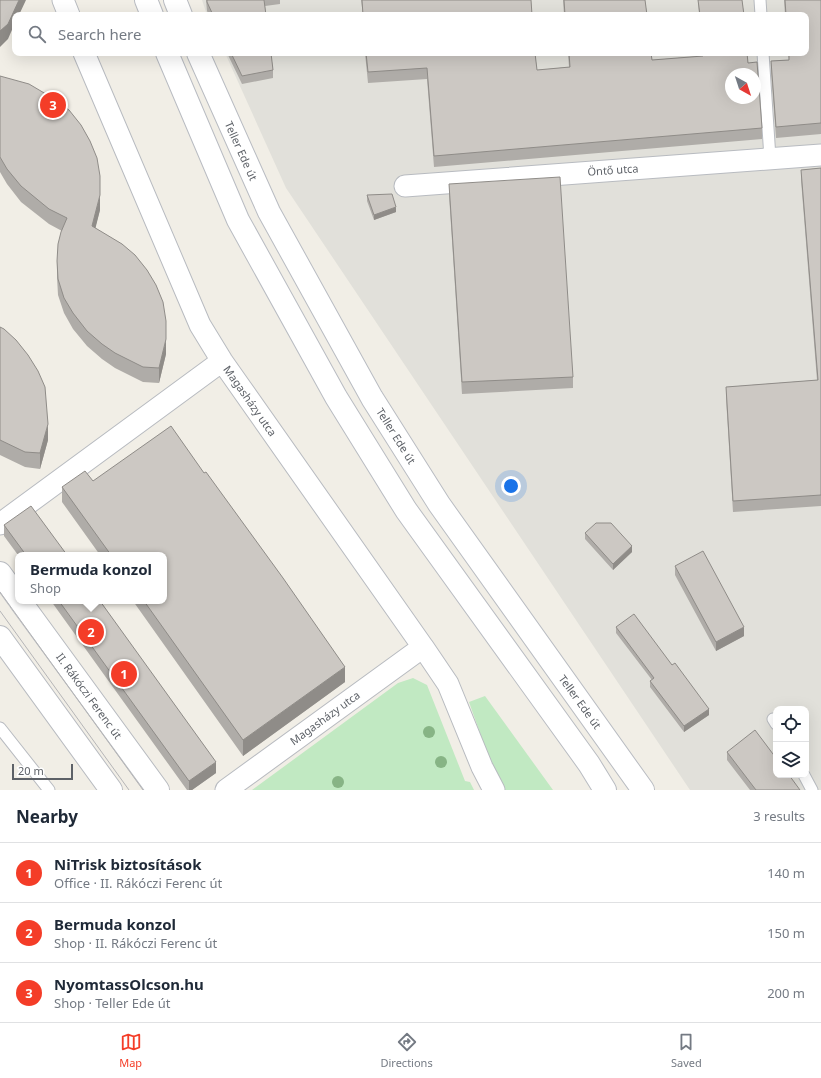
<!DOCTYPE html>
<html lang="en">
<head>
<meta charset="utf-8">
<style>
	body { margin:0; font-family:"Noto Sans",sans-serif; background:#f6f6f7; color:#1f2937 }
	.controls { position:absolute; right:12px; bottom:12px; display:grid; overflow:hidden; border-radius:8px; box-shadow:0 4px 16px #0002 }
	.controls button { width:36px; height:36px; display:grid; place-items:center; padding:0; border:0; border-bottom:1px solid #e0e1e3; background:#fff; color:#1f2937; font:20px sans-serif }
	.compass { position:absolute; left:725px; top:68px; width:36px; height:36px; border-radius:50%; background:#fff; box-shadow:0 4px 16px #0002; rotate:141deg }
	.scale { position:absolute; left:12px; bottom:10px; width:61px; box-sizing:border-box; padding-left:4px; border:2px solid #5d6167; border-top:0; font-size:11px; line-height:14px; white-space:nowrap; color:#5d6167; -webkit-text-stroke:3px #fff; paint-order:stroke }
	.you { position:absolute; left:511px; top:486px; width:14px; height:14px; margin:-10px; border:3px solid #fff; border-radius:50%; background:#1a73e8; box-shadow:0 0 0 6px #1a73e833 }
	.badge { display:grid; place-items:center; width:26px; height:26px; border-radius:50%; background:#f43d28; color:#fff; font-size:13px; font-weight:700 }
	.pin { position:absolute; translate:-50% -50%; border:2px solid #fff; box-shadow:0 1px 4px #0006 }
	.popup { position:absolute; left:15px; top:552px; width:152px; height:52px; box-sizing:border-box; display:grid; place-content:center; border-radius:8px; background:#fff; filter:drop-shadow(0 1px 3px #0005); font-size:13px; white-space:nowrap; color:#747a83 }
	.popup b { font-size:15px; color:#1f2937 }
	.popup::after { content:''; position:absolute; left:50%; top:100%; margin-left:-8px; border:8px solid transparent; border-top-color:#fff }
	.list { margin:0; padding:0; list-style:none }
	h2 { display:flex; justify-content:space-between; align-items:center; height:52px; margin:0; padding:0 16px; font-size:17px }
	h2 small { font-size:13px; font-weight:400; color:#747a83 }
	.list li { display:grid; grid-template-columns:26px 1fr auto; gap:12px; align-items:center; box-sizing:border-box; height:60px; padding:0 16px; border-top:1px solid #e0e1e3 }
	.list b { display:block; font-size:15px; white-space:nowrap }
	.list p { margin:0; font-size:13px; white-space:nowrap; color:#747a83 }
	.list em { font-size:13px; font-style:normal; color:#747a83 }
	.icon { flex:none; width:22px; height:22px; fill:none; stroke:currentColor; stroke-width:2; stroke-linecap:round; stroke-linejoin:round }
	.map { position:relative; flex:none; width:821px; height:790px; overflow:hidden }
	.search { position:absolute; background:#fff; box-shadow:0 4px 16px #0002; left:12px; right:12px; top:12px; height:44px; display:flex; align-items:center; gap:10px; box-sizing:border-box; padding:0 14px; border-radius:8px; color:#747a83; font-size:15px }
	.sheet { height:232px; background:#fff }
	nav { display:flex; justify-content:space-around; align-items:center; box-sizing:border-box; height:56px; border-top:1px solid #e0e1e3; background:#fff; font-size:11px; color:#747a83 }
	nav a { display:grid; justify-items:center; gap:2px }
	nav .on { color:#f43d28 }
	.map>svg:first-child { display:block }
</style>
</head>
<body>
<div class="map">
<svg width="821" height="790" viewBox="0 0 821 790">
	<rect width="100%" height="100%" fill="#f1eee6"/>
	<path fill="#e1e0da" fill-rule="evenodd" d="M 202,0 L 821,0 L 821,790 L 690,790 L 286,188 L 225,53 L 806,53 L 806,15 L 207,15 ZM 731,74 L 755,74 L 755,98 L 731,98 ZM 776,709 L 806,709 L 806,775 L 776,775 Z"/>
	<path fill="#c1e9c2" d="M 413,678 L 427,685 L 465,781 L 470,782 L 474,790 L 252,790 L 398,683 Z
		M 485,696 L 553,790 L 505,790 L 492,767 L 469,702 Z"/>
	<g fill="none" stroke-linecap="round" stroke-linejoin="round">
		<g stroke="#b8bbc0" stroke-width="13">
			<path id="service" d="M 760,0 L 761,15
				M 763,53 L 770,158
				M 773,719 L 776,724
				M 0,728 L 49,790
				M 804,775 L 812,790"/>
		</g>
		<g stroke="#b8bbc0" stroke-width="23">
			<path id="minor" d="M 63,0 L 69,15
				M 84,53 L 200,325 L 222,361 L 241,388 L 423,647 L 226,790
				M 405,186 L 821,155
				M 0,524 L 222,361
				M 423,647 L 448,684 L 482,767 L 494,790"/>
		</g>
		<g stroke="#b8bbc0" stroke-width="24">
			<path id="tertiary" d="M 0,573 L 18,598
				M 20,601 L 158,790
				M 0,637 L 111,790"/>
		</g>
		<g stroke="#b9bcc2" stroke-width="24">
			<path id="secondary" d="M 146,0 L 152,15
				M 175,0 L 181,15
				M 167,53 L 238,220 L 336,397 L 406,510 L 589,764 L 605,790
				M 198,53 L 269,212 L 372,398 L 439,504 L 643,790"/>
		</g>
		<use href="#service" stroke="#fff" stroke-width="11"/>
		<use href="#minor" stroke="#fff" stroke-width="21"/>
		<use href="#tertiary" stroke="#fff" stroke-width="22"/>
		<use href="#secondary" stroke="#fff" stroke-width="22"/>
		<path stroke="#b5b5b7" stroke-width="1" d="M 0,592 L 143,790
			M 0,611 L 129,790"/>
	</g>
	<g fill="#87b485">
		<circle cx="429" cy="732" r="6"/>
		<circle cx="441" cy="762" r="6"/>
		<circle cx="338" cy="782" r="6"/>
	</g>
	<path fill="#afaca8" d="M 206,0 L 280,0 L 280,4 L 265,6 L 266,15 L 209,15 L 207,11 Z
		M 361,0 L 531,0 L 532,15 L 363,15 Z
		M 563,0 L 649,0 L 645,0 L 647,15 L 564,15 Z
		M 698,0 L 742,0 L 744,15 L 699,15 Z
		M 784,0 L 821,0 L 821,134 L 776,138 L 771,72 L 771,61 L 789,60 L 788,53 L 806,53 L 806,15 L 785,15 Z
		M 227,53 L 271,53 L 273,70 L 273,78 L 242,84 Z
		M 365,53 L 535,53 L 537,70 L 569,67 L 568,53 L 651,53 L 652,60 L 702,56 L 702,53 L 747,53 L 748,63 L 762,128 L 762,139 L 434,167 L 427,79 L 368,83 Z
		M 0,76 L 100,210 L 95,228 L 166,354 L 159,383 L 143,382 L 115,368 L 102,359 L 87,346 L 73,329 L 64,313 L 58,295 L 57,277 L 57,261 L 62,231 L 49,224 L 21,202 L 7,184 L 0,172 Z
		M 821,168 L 821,506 L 733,512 L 726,398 L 726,387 L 817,380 L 801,180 L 801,170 Z
		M 449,184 L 573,377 L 573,388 L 462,394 L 449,195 Z
		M 367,195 L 396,212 L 374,220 L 367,201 Z
		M 0,327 L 48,440 L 40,469 L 25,467 L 0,455 Z
		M 204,473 L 345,682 L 243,756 L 133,601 L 164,601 L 164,555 L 100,555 L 62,502 L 62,487 L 93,481 Z
		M 4,525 L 67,555 L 18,555 L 4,536 Z
		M 585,533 L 632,552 L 613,570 L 585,539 Z
		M 675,566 L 744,636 L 716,651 L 675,575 Z
		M 51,601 L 100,601 L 216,773 L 192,790 L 187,790 Z
		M 616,627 L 672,665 L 709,715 L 684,732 L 650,687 L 650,681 L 652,680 L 616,633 Z
		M 727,752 L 800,790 L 750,790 L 727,760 Z"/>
	<path fill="#8f8c88" d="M 19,0 L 26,0 L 19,15 L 15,15 L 15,23 L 8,39 L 0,47 L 0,31 Z
		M 100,195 L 100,210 L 92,242 L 92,226 Z
		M 396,207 L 396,212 L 374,220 L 374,215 Z
		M 166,339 L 166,354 L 159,383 L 159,368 Z
		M 48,424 L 48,440 L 40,469 L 40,453 Z
		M 632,546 L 632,552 L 613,570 L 613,564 Z
		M 744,627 L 744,636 L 716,651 L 716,642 Z
		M 345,667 L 345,682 L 243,756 L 243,740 Z
		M 709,709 L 709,715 L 684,732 L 684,726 Z
		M 216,762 L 216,773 L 192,790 L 189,790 L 189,781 Z"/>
	<path fill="#ccc8c3" stroke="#8f8c88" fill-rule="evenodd" d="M 0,0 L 19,0 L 8,24 L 0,31 Z
		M 207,0 L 264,0 L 266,15 L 213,15 L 207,2 Z
		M 362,0 L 531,0 L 532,15 L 363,15 Z
		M 564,0 L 645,0 L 647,15 L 565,15 Z
		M 698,0 L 742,0 L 744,15 L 700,15 Z
		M 785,0 L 821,0 L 821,123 L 776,127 L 771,61 L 789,60 L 789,53 L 806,53 L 806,15 L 786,15 Z
		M 231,53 L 271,53 L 273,70 L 242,76 Z
		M 366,53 L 535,53 L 537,70 L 570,67 L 569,53 L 651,53 L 652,60 L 703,56 L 703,53 L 747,53 L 748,63 L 757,62 L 762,128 L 434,156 L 427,68 L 368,72 ZM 731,74 L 755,74 L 755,98 L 731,98 Z
		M 0,76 L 29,84 L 56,100 L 69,110 L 81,125 L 90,141 L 97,158 L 100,176 L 100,195 L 92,226 L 122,244 L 135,255 L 147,270 L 156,285 L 163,302 L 166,321 L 166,339 L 159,368 L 143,367 L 115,353 L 102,344 L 87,331 L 73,313 L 64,298 L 58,279 L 57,261 L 58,244 L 61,232 L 67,218 L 49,209 L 21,186 L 7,169 L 0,157 Z
		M 821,168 L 821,495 L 733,501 L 726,387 L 818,380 L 801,170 Z
		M 560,177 L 573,377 L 462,382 L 449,184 Z
		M 392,194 L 396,207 L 374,215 L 367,195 Z
		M 0,327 L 4,329 L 16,340 L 28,355 L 38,371 L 45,387 L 48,424 L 40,453 L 25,452 L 0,440 Z
		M 171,426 L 204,473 L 206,472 L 283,578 L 345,667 L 243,740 L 144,601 L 164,601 L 164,555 L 111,555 L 62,487 L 85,471 L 93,481 Z
		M 31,506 L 67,555 L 26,555 L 4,525 Z
		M 596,523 L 611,523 L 632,546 L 613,564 L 585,533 Z
		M 703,551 L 744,627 L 716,642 L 675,566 Z
		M 59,601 L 100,601 L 216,762 L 189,781 Z
		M 634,614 L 672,665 L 675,663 L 709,709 L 684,726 L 650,681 L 654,678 L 616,627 Z
		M 755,730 L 776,758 L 776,775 L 789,775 L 800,790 L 756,790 L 727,752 Z"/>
	<g text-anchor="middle" stroke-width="3" stroke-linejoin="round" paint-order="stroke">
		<g font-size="11" fill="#5d6167" stroke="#fff">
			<text transform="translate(241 151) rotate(66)" y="4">Teller Ede út</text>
			<text transform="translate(613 170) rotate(-4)" y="4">Öntő utca</text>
			<text transform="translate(250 401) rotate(55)" y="4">Magasházy utca</text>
			<text transform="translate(396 436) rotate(58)" y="4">Teller Ede út</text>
			<text transform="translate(89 696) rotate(54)" y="4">II. Rákóczi Ferenc út</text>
			<text transform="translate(580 702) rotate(54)" y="4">Teller Ede út</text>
			<text transform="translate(325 718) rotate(-36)" y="4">Magasházy utca</text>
		</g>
	</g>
</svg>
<div class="controls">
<button><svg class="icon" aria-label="locate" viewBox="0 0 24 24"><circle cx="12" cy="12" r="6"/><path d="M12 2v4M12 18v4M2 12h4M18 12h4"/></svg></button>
<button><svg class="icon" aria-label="layers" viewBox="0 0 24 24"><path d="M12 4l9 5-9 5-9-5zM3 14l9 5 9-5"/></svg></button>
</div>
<svg class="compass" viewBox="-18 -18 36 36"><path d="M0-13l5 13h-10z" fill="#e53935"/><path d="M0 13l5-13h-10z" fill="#747a83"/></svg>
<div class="scale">20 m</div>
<div class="you"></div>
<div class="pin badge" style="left:124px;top:674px">1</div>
<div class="pin badge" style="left:91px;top:632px">2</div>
<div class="popup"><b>Bermuda konzol</b>Shop</div>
<div class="pin badge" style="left:53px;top:105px">3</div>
<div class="search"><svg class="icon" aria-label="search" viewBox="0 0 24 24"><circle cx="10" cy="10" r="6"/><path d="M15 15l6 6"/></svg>Search here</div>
</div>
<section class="sheet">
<h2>Nearby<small>3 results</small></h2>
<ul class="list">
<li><span class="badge">1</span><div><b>NiTrisk biztosítások</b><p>Office · II. Rákóczi Ferenc út</p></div><em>140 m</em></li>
<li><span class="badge">2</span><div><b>Bermuda konzol</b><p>Shop · II. Rákóczi Ferenc út</p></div><em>150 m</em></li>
<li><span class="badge">3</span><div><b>NyomtassOlcson.hu</b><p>Shop · Teller Ede út</p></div><em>200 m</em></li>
</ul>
</section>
<nav>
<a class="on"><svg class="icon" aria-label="map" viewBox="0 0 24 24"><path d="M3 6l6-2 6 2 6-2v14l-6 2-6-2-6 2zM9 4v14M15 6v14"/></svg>Map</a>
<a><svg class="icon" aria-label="directions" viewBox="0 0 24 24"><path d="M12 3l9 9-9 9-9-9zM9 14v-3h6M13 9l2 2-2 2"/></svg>Directions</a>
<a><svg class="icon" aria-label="saved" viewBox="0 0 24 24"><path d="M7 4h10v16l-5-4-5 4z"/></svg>Saved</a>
</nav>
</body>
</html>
